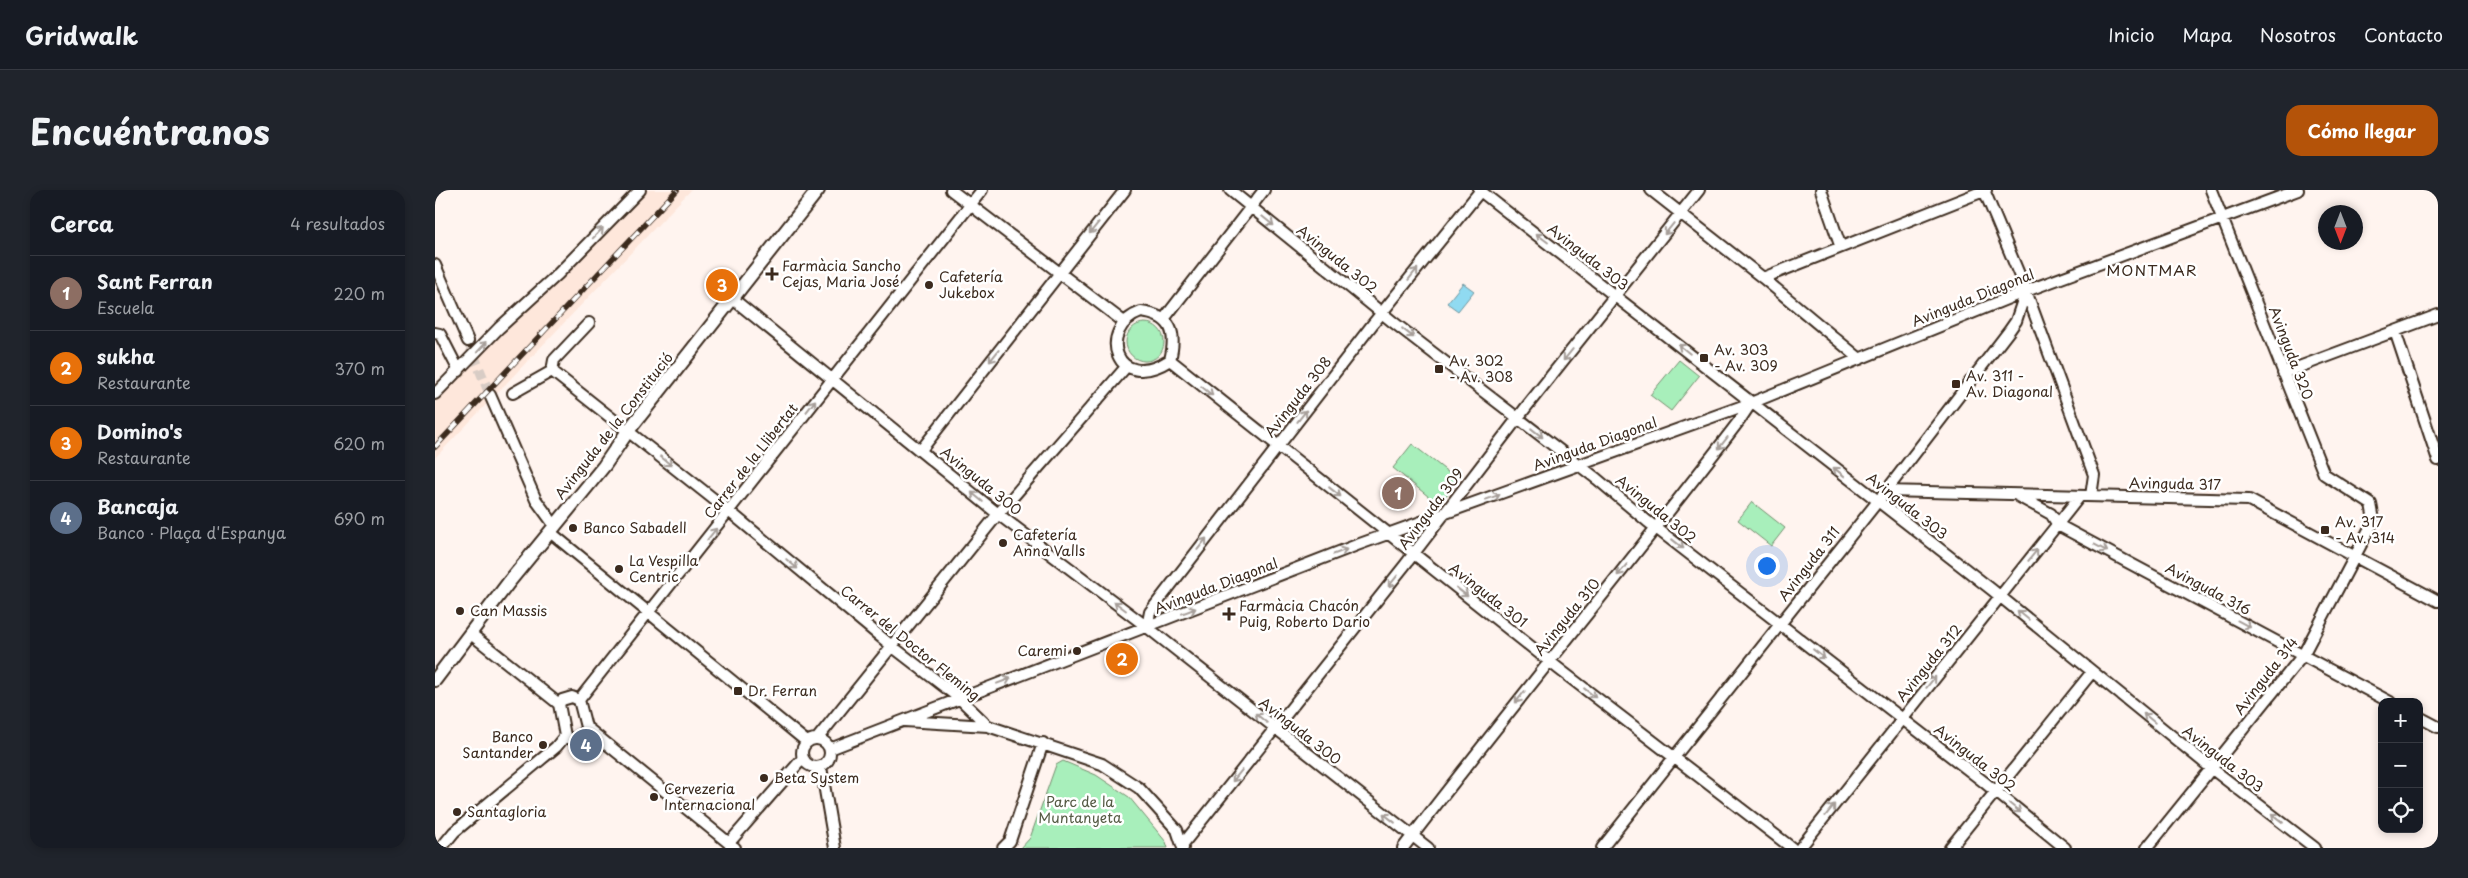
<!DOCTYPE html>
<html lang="es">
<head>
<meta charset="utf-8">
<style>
	body { margin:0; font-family:"Playpen Sans",sans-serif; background:#20242c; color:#f1f3f6 }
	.controls { position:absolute; right:15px; bottom:15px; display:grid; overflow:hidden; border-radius:10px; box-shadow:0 2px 8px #0003 }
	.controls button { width:45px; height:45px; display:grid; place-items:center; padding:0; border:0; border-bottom:1px solid #363941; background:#171b24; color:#f1f3f6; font:25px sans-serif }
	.compass { position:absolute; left:1883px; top:15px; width:45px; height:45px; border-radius:50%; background:#171b24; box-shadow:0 2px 8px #0003; rotate:180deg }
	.you { position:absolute; left:1331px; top:375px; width:18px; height:18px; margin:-12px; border:4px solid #fff; border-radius:50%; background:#1a73e8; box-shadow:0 0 0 8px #1a73e833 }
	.badge { display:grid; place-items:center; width:32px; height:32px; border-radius:50%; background:#b45309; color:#fff; font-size:16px; font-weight:700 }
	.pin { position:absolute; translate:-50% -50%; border:2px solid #fff; box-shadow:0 1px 5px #0006 }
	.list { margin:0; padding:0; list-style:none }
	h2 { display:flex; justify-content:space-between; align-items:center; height:65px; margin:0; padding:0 20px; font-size:21px }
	h2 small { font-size:16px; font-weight:400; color:#9ea1a6 }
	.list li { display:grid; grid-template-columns:32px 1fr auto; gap:15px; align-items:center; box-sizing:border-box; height:75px; padding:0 20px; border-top:1px solid #363941 }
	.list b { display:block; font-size:19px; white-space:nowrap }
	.list p { margin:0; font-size:16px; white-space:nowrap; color:#9ea1a6 }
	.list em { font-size:16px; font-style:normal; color:#9ea1a6 }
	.icon { flex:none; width:28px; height:28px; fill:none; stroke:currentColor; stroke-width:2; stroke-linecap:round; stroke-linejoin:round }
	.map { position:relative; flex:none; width:2003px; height:658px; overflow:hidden; border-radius:15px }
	header { display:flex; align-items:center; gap:30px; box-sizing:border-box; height:70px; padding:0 25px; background:#171b24; border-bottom:1px solid #363941 }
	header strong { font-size:24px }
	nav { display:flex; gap:28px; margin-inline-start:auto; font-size:18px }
	.intro { display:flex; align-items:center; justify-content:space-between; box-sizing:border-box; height:120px; padding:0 30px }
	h1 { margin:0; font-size:35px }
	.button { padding:12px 22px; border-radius:15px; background:#b45309; color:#fff; font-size:18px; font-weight:700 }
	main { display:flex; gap:30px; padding:0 30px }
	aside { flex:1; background:#171b24; border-radius:15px; box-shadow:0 2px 8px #0003 }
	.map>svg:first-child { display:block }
</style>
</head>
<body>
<header>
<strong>Gridwalk</strong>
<nav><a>Inicio</a><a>Mapa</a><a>Nosotros</a><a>Contacto</a></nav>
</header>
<div class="intro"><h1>Encuéntranos</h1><a class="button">Cómo llegar</a></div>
<main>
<aside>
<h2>Cerca<small>4 resultados</small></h2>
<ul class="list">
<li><span class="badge" style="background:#8d6e63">1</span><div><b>Sant Ferran</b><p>Escuela</p></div><em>220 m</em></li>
<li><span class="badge" style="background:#e8710a">2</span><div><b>sukha</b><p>Restaurante</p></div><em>370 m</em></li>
<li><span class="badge" style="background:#e8710a">3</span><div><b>Domino's</b><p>Restaurante</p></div><em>620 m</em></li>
<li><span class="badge" style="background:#5c6f8a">4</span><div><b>Bancaja</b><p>Banco · Plaça d'Espanya</p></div><em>690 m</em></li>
</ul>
</aside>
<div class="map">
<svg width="2003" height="658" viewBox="0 0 2003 658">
	<rect width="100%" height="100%" fill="#fff4ef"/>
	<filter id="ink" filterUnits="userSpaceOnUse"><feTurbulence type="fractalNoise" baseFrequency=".02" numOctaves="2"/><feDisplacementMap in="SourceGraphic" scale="10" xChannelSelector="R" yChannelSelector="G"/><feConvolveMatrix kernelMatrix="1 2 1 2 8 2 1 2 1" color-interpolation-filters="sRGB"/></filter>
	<g filter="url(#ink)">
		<path fill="#fee7db" d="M 212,0 L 256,0 L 0,268 L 0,210 Z"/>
		<path fill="#a8efbb" stroke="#728c6c" d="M691 152a19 19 0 1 1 38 0a19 19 0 1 1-38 0Z
			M 1244,170 L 1264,186 L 1236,221 L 1215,205 Z
			M 977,254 L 1023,290 L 1004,315 L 958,278 Z
			M 1317,312 L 1350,338 L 1336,356 L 1303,330 Z
			M 628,571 L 661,585 L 694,607 L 731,652 L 733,658 L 586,658 L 595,648 L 621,575 Z"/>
		<path fill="#90daf1" stroke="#6e949d" d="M 1028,93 L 1039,101 L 1023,121 L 1012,113 Z"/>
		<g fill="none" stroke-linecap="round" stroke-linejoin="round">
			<path stroke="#d8ccc5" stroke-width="10" stroke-dasharray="10 5" stroke-linecap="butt" d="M 33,151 L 55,205"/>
			<g stroke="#3b2a1e" stroke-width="14">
				<path id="minor" d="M 516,0 L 689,132
					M 795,0 L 958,132 L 1162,289 L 1212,331 L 1549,592 L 1630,658
					M 1044,0 L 1556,399 L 1776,578 L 1880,658
					M 1216,0 L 1328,88 L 1425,169
					M 1386,0 L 1405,55
					M 1549,0 L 1591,101 L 1659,285 L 1656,306
					M 0,75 L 33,151
					M 1328,88 L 1551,0
					M 298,109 L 563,324 L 712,437 L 993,658
					M 706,122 C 737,126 742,142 735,170 C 680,205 661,138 706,122 Z
					M 729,129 L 829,0
					M 1960,141 L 2003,270
					M 0,143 L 5,144 L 24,181
					M 735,170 L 1124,479 L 1357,658
					M 117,181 L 119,170 L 154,133
					M 1848,183 L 2003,125
					M 78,203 L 117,181 L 295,322 L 458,457 L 524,508 L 553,536 L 667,574 L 704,598 L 742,640 L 748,658
					M 0,204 L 64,138 L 123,84 L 205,0
					M 55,205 L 101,310 L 120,336
					M 486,260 L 690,0
					M 1451,301 L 1814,310 L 2003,411
					M 1583,306 L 1616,324 L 1623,335 L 1955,512
					M 115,342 L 372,552
					M 712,437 L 715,422 L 937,135 L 1046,0
					M 36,444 L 124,514
					M 137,507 L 144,510 L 151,537 L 148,547 L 140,551 L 130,546 L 124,514 L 127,510 Z
					M 144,510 L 547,0
					M 1984,527 L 2003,537
					M 469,531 L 553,536
					M 151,537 L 300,658
					M367 563a14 14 0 1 1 28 0a14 14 0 1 1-28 0Z
					M 382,549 L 563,324 L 691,177
					M 395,559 L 922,355 L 1316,213 L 1591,101 L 1863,0
					M 386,577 L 400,658
					M 294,653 L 368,568
					M 748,654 L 970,375 L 1092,216 L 1264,0
					M 6,658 L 19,642 L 121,557 L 130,546
					M 568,658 L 575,651 L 608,553
					M 968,658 C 1078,514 1194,375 1304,231 L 1316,213
					M 1167,658 L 1451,301 L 1574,141 L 1581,131 L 1591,101
					M 1365,658 L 1645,306
					M 1515,658 L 1657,482
					M 1712,658 L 1868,465 L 1939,330 L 1936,314 L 1889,284 L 1776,0"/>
			</g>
			<g stroke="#3b2a1e" stroke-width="16">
				<path id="tertiary" d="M 0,490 L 74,392 L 169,276 L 193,241 L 383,0"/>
			</g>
			<use href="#minor" stroke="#fff" stroke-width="10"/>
			<use href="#tertiary" stroke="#fff" stroke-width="12"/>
			<g stroke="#3b2a1e" stroke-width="5.5">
				<path id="rail" d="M 0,257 L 242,0"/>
			</g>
			<use href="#rail" stroke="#fff" stroke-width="4" stroke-dasharray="11" stroke-linecap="butt"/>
		</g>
		<defs><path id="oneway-shaft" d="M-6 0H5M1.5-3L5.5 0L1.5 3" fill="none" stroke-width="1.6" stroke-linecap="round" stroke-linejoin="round" transform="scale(1.25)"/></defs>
		<g stroke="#a79f9a">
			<use href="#oneway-shaft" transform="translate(833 31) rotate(39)"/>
			<use href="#oneway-shaft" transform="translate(659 38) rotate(129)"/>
			<use href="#oneway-shaft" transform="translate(1234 39) rotate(129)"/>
			<use href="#oneway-shaft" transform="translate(163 43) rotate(-46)"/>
			<use href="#oneway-shaft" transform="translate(1107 48) rotate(-143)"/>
			<use href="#oneway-shaft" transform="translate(978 84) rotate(-51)"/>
			<use href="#oneway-shaft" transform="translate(973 143) rotate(38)"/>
			<use href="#oneway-shaft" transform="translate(47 157) rotate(-47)"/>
			<use href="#oneway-shaft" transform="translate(1249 159) rotate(-141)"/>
			<use href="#oneway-shaft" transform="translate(1133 165) rotate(129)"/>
			<use href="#oneway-shaft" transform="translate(559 166) rotate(128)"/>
			<use href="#oneway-shaft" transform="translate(772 201) rotate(39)"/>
			<use href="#oneway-shaft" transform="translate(376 216) rotate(-52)"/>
			<use href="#oneway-shaft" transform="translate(867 226) rotate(-52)"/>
			<use href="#oneway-shaft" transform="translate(1102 243) rotate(38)"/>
			<use href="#oneway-shaft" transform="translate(1288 253) rotate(128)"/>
			<use href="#oneway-shaft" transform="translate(231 271) rotate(39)"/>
			<use href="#oneway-shaft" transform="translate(1404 282) rotate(-142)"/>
			<use href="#oneway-shaft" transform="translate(900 302) rotate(38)"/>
			<use href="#oneway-shaft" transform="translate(542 307) rotate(-140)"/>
			<use href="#oneway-shaft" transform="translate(1058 307) rotate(-20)"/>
			<use href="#oneway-shaft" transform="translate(277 344) rotate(-51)"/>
			<use href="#oneway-shaft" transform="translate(767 354) rotate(-52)"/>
			<use href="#oneway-shaft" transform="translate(1243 354) rotate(38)"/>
			<use href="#oneway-shaft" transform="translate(1666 358) rotate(28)"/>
			<use href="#oneway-shaft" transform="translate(905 362) rotate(-21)"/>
			<use href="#oneway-shaft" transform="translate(1598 365) rotate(-51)"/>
			<use href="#oneway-shaft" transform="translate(357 374) rotate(40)"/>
			<use href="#oneway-shaft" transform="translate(1187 380) rotate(130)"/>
			<use href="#oneway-shaft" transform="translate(958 391) rotate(129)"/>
			<use href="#oneway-shaft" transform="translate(1027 402) rotate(38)"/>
			<use href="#oneway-shaft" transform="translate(685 416) rotate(-143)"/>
			<use href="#oneway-shaft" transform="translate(754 421) rotate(-21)"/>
			<use href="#oneway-shaft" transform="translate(1588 425) rotate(-141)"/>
			<use href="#oneway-shaft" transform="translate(1809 434) rotate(28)"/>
			<use href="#oneway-shaft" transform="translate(1384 464) rotate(38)"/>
			<use href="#oneway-shaft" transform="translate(569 491) rotate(-21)"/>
			<use href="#oneway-shaft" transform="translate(1496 492) rotate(-51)"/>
			<use href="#oneway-shaft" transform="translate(1155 503) rotate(38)"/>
			<use href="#oneway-shaft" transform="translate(1085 507) rotate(128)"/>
			<use href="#oneway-shaft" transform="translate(826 528) rotate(-141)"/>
			<use href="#oneway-shaft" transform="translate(1714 528) rotate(-141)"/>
			<use href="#oneway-shaft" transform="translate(802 586) rotate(129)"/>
			<use href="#oneway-shaft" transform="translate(1580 618) rotate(39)"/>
			<use href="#oneway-shaft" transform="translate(1395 620) rotate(-52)"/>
			<use href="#oneway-shaft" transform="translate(954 628) rotate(-142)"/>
			<use href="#oneway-shaft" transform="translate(1842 628) rotate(-142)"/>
		</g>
	</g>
	<g fill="#3b2a1e" stroke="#fff" stroke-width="2">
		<path d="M334.5 76.5h5v5h5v5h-5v5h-5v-5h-5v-5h5z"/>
		<circle cx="494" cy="95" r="5"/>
		<rect x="1264" y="163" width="10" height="10" rx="2.5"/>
		<rect x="999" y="174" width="10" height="10" rx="2.5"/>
		<rect x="1516" y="189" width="10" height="10" rx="2.5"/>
		<circle cx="138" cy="338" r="5"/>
		<rect x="1885" y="335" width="10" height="10" rx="2.5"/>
		<circle cx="568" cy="353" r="5"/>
		<circle cx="184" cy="379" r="5"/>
		<circle cx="25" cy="421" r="5"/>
		<path d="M791.5 416.5h5v5h5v5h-5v5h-5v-5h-5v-5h5z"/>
		<circle cx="642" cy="461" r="5"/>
		<rect x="298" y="496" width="10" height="10" rx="2.5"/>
		<circle cx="108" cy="555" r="5"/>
		<circle cx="329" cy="588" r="5"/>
		<circle cx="219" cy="607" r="5"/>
		<circle cx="22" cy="622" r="5"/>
	</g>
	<g text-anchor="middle" stroke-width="5" stroke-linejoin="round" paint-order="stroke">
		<g font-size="14" fill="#3b2a1e" stroke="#fff">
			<text transform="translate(1153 67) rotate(38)" y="5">Avinguda 303</text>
			<text transform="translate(902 69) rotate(39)" y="5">Avinguda 302</text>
			<text transform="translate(1538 108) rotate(-22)" y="5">Avinguda Diagonal</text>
			<text transform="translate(1856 163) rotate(69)" y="5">Avinguda 320</text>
			<text transform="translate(863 207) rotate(-52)" y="5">Avinguda 308</text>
			<text transform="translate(179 236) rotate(-52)" y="5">Avinguda de la Constitució</text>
			<text transform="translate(1160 254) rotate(-20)" y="5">Avinguda Diagonal</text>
			<text transform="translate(316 271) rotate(-52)" y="5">Carrer de la Llibertat</text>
			<text transform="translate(546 291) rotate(39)" y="5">Avinguda 300</text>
			<text transform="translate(1740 294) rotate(1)" y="5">Avinguda 317</text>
			<text transform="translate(1472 316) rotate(38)" y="5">Avinguda 303</text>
			<text transform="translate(996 319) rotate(-53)" y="5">Avinguda 309</text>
			<text transform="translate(1221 319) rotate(39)" y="5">Avinguda 302</text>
			<text transform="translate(1374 374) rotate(-52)" y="5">Avinguda 311</text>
			<text transform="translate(781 396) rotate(-21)" y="5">Avinguda Diagonal</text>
			<text transform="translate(1773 399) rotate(28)" y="5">Avinguda 316</text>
			<text transform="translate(1053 405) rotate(38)" y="5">Avinguda 301</text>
			<text transform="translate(1132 427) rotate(-51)" y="5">Avinguda 310</text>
			<text transform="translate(475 453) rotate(39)" y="5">Carrer del Doctor Fleming</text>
			<text transform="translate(1494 473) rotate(-51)" y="5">Avinguda 312</text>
			<text transform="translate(1831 486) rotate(-52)" y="5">Avinguda 314</text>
			<text transform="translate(865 541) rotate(38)" y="5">Avinguda 300</text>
			<text transform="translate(1540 568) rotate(38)" y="5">Avinguda 302</text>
			<text transform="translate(1788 569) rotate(38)" y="5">Avinguda 303</text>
		</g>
		<g font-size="14" fill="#3b2a1e" stroke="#fff" text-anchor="start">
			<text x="347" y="81">Farmàcia Sancho<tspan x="347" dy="16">Cejas, Maria José</tspan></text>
			<text x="504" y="92">Cafetería<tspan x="504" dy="16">Jukebox</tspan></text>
			<text x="1279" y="165">Av. 303<tspan x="1279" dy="16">- Av. 309</tspan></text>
			<text x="1014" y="176">Av. 302<tspan x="1014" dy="16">- Av. 308</tspan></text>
			<text x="1531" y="191">Av. 311 -<tspan x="1531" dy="16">Av. Diagonal</tspan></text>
			<text x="1900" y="337">Av. 317<tspan x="1900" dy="16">- Av. 314</tspan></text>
			<text x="148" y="343">Banco Sabadell</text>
			<text x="578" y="350">Cafetería<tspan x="578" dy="16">Anna Valls</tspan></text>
			<text x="194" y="376">La Vespilla<tspan x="194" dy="16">Centric</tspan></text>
			<text x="804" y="421">Farmàcia Chacón<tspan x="804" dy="16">Puig, Roberto Dario</tspan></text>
			<text x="35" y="426">Can Massis</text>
			<text x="632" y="466" text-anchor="end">Caremi</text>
			<text x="313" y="506">Dr. Ferran</text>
			<text x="98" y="552" text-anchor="end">Banco<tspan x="98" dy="16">Santander</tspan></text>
			<text x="339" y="593">Beta System</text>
			<text x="229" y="604">Cervezeria<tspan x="229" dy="16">Internacional</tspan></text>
			<text x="32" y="627">Santagloria</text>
		</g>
		<g font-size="14" fill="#565b45" stroke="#fff">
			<text x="645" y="617">Parc de la<tspan x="645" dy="16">Muntanyeta</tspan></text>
		</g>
		<g font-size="15" letter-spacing="1" fill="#3b2a1e" stroke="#fff">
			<text x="1717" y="86">MONTMAR</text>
		</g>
	</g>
</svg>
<div class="controls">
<button>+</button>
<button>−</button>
<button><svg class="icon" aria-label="locate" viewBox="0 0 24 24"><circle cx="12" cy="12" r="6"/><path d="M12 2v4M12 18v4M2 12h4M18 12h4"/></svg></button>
</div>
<svg class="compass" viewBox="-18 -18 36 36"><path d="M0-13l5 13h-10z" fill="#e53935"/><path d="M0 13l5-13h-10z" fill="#9ea1a6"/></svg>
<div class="you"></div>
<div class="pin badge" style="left:963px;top:303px;background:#8d6e63">1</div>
<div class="pin badge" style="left:687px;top:469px;background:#e8710a">2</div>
<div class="pin badge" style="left:287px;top:95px;background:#e8710a">3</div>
<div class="pin badge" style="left:151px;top:555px;background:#5c6f8a">4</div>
</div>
</main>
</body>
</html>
